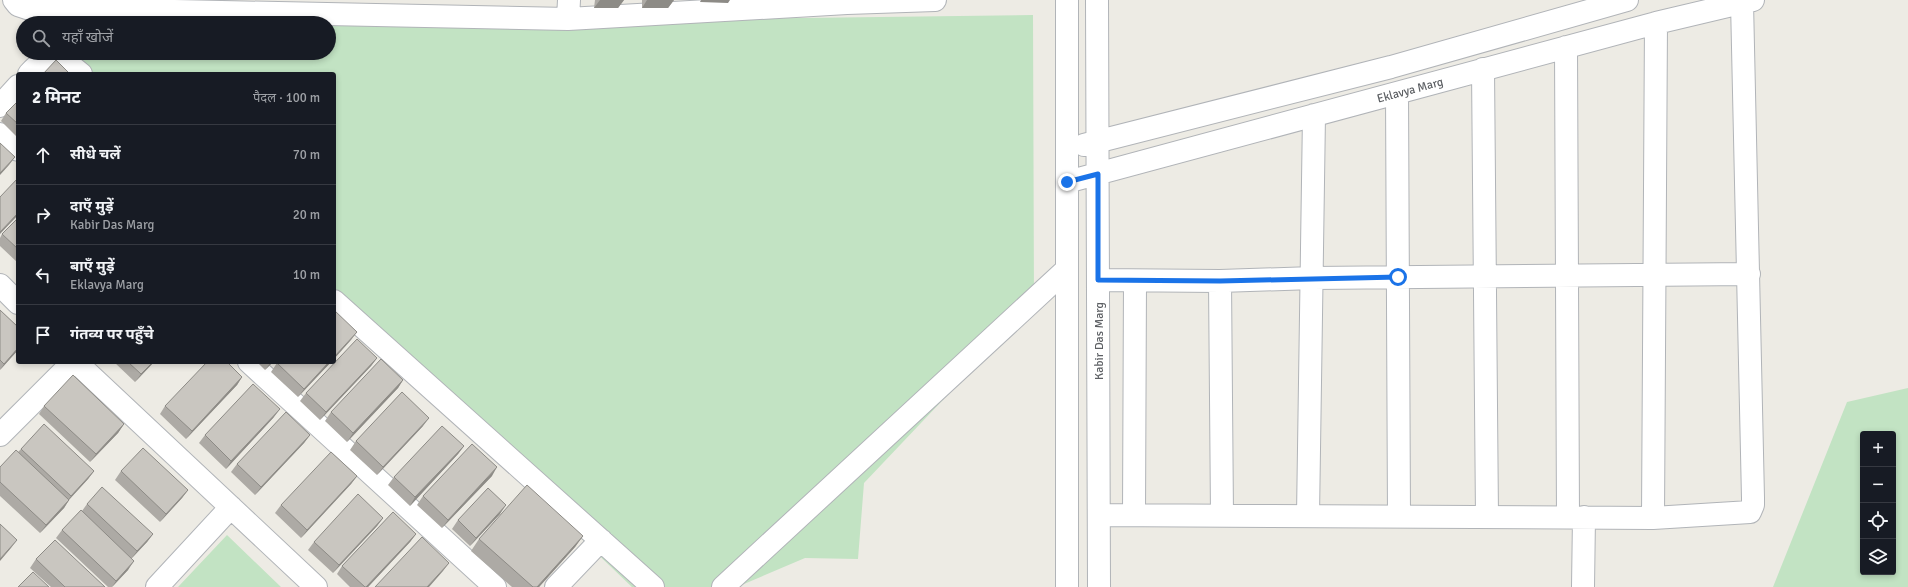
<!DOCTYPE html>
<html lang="hi">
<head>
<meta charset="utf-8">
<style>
	body { margin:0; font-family:Signika,"Noto Sans Devanagari",sans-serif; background:#20242c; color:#f1f3f6 }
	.controls { position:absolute; right:12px; bottom:12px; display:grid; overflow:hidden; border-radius:4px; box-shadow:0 2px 6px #0003 }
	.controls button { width:36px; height:36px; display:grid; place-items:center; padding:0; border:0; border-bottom:1px solid #363941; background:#171b24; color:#f1f3f6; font:20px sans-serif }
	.stop { position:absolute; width:12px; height:12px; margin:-9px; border:3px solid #1a73e8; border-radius:50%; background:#fff }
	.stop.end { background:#1a73e8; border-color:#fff; box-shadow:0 1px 4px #0008 }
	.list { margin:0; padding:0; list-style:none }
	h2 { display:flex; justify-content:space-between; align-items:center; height:52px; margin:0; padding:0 16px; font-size:17px }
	h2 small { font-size:13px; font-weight:400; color:#9ea1a6 }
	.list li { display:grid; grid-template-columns:26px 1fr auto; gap:12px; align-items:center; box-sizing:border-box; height:60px; padding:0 16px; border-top:1px solid #363941 }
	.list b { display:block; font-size:15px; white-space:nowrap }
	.list p { margin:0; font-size:13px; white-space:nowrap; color:#9ea1a6 }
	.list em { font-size:13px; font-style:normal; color:#9ea1a6 }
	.icon { flex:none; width:22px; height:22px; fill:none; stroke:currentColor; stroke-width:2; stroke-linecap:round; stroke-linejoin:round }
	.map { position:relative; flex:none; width:1908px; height:587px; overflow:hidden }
	.search { position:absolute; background:#171b24; box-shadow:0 2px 6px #0003; left:16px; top:16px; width:320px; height:44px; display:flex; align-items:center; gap:10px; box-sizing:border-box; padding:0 14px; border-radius:22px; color:#9ea1a6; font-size:15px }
	.panel { position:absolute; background:#171b24; box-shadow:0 2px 6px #0003; left:16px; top:72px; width:320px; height:292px; border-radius:4px }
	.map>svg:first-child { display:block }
</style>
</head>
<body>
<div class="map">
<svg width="1908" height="587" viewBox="0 0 1908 587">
	<rect width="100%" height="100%" fill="#edebe4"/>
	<path fill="#c2e3c3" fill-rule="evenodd" d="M 1033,15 L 1034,304 L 864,483 L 858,559 L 805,558 L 737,587 L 632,587 L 334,302 L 334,74 L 95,74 L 74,54 L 329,53 L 329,24 Z
		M 1908,388 L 1908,587 L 1773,587 L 1847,402 ZM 1863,434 L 1893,434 L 1893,572 L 1863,572 Z
		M 227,535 L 281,587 L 178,587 Z"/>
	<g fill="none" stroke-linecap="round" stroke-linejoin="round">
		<g stroke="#b1b4b8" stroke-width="24">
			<path id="minor" d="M 14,0 L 18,5 L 27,8 L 568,19 L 847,3 L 935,0
				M 1067,0 L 1067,587
				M 1097,0 L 1099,587
				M 568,19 L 569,0
				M 1566,47 L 1568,517
				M 1483,69 L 1487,517
				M 29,74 C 48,53 61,56 81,74
				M 1397,93 L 1399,516
				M 0,106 L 18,86
				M 0,134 L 18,150
				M 1084,145 L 1391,67 L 1627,0
				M 1067,182 L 1656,23 L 1753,0
				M 1098,280 L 1220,281 L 1313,278 L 1749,274
				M 1220,281 L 1222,515
				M 0,285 L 18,303
				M 334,301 L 653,587
				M 76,362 L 316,587
				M 249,362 L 495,587
				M 0,435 L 73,362
				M 1099,515 L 1653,518 L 1750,512 L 1753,505 L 1753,498 L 1742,2
				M 1134,515 L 1135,281
				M 1308,516 L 1314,115
				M 1653,518 L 1656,23
				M 157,587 L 231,507
				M 556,587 L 601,540
				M 723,587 L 1067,269
				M 1583,587 L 1584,517"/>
		</g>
		<use href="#minor" stroke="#fff" stroke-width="22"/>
	</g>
	<path fill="#adaaa5" d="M 595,0 L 624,0 L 618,8 L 594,8 Z
		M 642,0 L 674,0 L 668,8 L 642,8 Z
		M 18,101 L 18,138 L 1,121 L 6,113 Z
		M 18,218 L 18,263 L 0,246 L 0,238 L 2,234 Z
		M 0,310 L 18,327 L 18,350 L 0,370 Z
		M 377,358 L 371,366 L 320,420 L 300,401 L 306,393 Z
		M 114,362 L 154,362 L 135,382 Z
		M 257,362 L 273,362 L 265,370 Z
		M 331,362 L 298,397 L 271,372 L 277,363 Z
		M 242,377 L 237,385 L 186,439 L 160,414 L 165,406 Z
		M 403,380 L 398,388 L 347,442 L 325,421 L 331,412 Z
		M 44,406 L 124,424 L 118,433 L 90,462 L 39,414 Z
		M 274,417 L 226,469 L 199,443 L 205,435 Z
		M 423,426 L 377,475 L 350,450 L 356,441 Z
		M 310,435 L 304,443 L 255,495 L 231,472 L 237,464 Z
		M 464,446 L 458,454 L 410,506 L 388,485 L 394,477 Z
		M 21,449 L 94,471 L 88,479 L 69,500 L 64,508 L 40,533 L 0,496 L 0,467 L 18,452 Z
		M 121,471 L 188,490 L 182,498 L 160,522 L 115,480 Z
		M 357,476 L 351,484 L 301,538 L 275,513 L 281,505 Z
		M 492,476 L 442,528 L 417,505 L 423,496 Z
		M 87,504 L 153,534 L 147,542 L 131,559 L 128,570 L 112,587 L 108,587 L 56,538 L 62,530 L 82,511 Z
		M 500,514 L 470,546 L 452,529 L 458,520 Z
		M 383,518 L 377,526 L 333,573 L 308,550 L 314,542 Z
		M 416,534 L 410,542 L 368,587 L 350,587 L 337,574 L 342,566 Z
		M 583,536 L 575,547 L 539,587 L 512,587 L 471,551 L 479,539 Z
		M 36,559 L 105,587 L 51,587 L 30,568 Z"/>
	<path fill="#8d8b86" d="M 600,0 L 624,0 L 618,8 L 594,8 Z
		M 647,0 L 674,0 L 668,8 L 642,8 Z
		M 701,0 L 730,0 L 728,3 L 700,2 Z
		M 15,157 L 9,165 L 0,175 L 0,173 Z
		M 18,213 L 18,215 L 0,234 L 0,232 Z
		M 357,332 L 351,340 L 334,359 L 334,357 Z
		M 18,348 L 18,350 L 0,370 L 4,364 Z
		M 377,358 L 371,366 L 320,420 L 326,412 Z
		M 153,362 L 154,362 L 135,382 L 141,374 Z
		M 271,362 L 273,362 L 265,370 Z
		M 329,362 L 331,362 L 298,397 L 304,389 Z
		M 242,377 L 237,385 L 186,439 L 192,431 Z
		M 403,380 L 398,388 L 347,442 L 353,433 Z
		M 280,409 L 274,417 L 226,469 L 231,461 Z
		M 429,418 L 423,426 L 377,475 L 383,467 Z
		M 124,424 L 118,433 L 90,462 L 96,454 Z
		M 310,435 L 304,443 L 255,495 L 261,487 Z
		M 464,446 L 458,454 L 410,506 L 415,497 Z
		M 497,467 L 492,476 L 442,528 L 448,520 Z
		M 94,471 L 88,479 L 65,504 L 71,496 Z
		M 357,476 L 351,484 L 301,538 L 307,530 Z
		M 188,490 L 182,498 L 160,522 L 166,514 Z
		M 69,500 L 64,508 L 40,533 L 46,525 Z
		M 506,505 L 500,514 L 470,546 L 476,538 Z
		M 383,518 L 377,526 L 333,573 L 339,565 Z
		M 153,534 L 147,542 L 131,559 L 137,551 Z
		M 416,534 L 410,542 L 368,587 L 366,587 Z
		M 583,536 L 575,547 L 539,587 L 537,587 Z
		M 17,540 L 11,548 L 0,561 L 0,559 Z
		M 134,561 L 128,570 L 112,587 L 116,581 Z
		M 449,563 L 443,571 L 429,587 L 427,587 Z"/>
	<path fill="#c9c6c0" stroke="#8d8b86" d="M 56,60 L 70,74 L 43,74 Z
		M 18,101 L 18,124 L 6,113 Z
		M 0,143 L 15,157 L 0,173 Z
		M 18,178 L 18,213 L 0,232 L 0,197 Z
		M 18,218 L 18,249 L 2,234 Z
		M 0,310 L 18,327 L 18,348 L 4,364 L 0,360 Z
		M 334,310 L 357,332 L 334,357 Z
		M 357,339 L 377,358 L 326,412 L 306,393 Z
		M 381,359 L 403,380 L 353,433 L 331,412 Z
		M 128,362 L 153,362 L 141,374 Z
		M 207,362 L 227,362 L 242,377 L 192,431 L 165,406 Z
		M 278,362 L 329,362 L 304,389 L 277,363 Z
		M 73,375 L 124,424 L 96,454 L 44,406 Z
		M 253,384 L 280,409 L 231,461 L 205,435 Z
		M 402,392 L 429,418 L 383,467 L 356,441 Z
		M 286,412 L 310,435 L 261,487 L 237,464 Z
		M 44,424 L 94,471 L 71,496 L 21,449 Z
		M 442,426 L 464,446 L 415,497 L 394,477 Z
		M 472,444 L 497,467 L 448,520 L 423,496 Z
		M 143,448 L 188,490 L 166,514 L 121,471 Z
		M 16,450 L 69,500 L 46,525 L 0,482 L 0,467 Z
		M 331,452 L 357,476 L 307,530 L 281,505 Z
		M 527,485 L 583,536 L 537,587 L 533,587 L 479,539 Z
		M 102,487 L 153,534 L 137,551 L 87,504 Z
		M 488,488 L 506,505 L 476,538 L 458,520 Z
		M 358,494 L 383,518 L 339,565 L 314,542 Z
		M 81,510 L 134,561 L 116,581 L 62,530 Z
		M 393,512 L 416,534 L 366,587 L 365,587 L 342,566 Z
		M 0,524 L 17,540 L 0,559 Z
		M 422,537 L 449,563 L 427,587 L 375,587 Z
		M 55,540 L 105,587 L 65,587 L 36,559 Z
		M 33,572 L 49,587 L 18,587 Z"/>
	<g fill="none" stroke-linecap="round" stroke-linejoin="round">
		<path stroke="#1a73e8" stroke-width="5" d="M 1067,182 L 1098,174 L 1098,280 L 1220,281 L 1398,277"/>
	</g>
	<g text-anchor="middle" stroke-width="4" stroke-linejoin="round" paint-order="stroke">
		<g font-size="12" fill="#5c5f63" stroke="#fff">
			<text transform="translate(1410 90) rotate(-15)" y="4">Eklavya Marg</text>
			<text transform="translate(1099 341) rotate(-90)" y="4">Kabir Das Marg</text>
		</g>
	</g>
</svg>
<div class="controls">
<button>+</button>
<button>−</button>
<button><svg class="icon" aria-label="locate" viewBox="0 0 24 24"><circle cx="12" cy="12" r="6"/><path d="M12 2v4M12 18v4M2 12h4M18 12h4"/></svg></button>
<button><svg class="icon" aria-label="layers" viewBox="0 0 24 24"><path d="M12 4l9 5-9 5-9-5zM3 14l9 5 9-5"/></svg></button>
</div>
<div class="stop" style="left:1398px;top:277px"></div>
<div class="stop end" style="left:1067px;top:182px"></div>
<div class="search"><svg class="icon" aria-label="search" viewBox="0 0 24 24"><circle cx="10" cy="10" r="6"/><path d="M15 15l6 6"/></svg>यहाँ खोजें</div>
<section class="panel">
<h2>2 मिनट<small>पैदल · 100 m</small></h2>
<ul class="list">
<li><svg class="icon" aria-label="ahead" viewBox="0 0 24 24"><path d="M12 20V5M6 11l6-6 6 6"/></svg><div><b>सीधे चलें</b></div><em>70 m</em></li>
<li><svg class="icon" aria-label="right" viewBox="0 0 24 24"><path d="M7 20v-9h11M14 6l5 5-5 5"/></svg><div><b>दाएँ मुड़ें</b><p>Kabir Das Marg</p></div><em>20 m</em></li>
<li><svg class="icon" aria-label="left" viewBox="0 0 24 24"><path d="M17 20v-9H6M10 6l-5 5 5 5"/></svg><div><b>बाएँ मुड़ें</b><p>Eklavya Marg</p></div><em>10 m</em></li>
<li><svg class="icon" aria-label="arrive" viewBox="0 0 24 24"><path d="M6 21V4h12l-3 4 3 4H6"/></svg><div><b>गंतव्य पर पहुँचे</b></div></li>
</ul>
</section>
</div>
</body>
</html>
